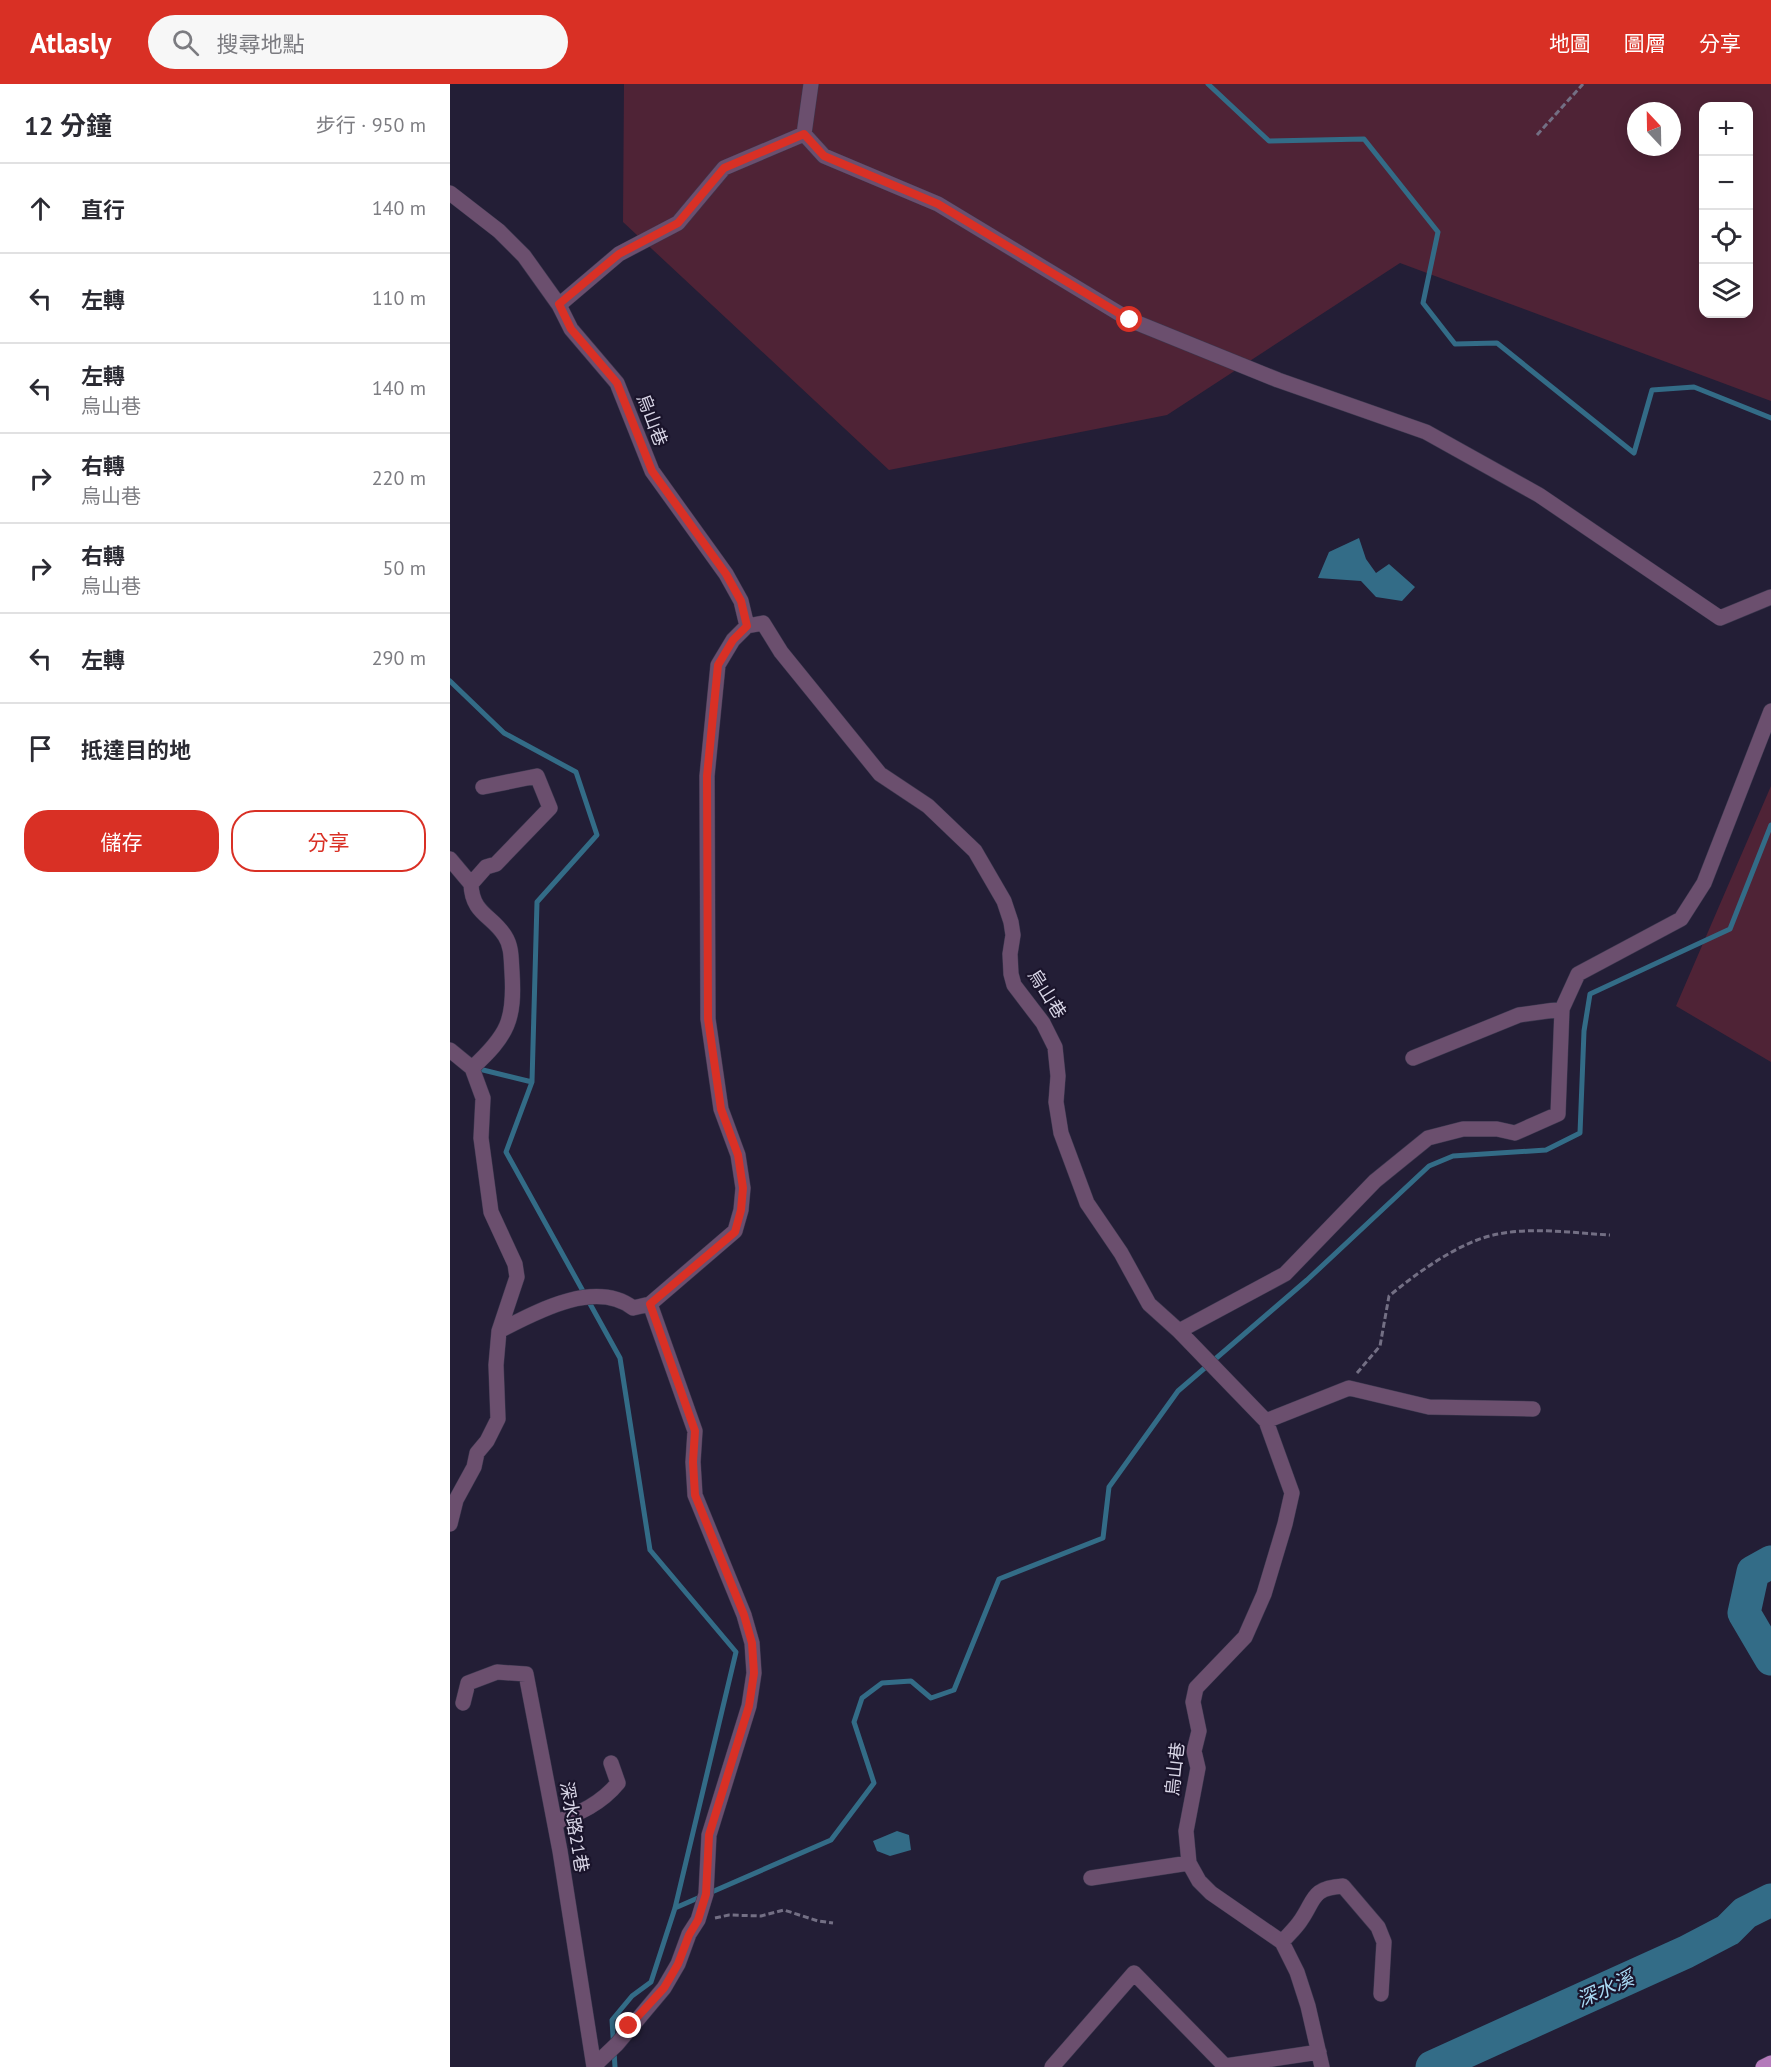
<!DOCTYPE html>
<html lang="zh-TW">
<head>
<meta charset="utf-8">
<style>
	body { margin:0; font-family:"PT Sans","Noto Sans TC",sans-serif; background:#f7f7f7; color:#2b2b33 }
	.controls { position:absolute; right:18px; top:18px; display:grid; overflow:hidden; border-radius:12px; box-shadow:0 3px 15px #0003 }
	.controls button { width:54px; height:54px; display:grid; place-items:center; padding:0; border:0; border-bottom:2px solid #e1e1e2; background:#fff; color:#2b2b33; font:30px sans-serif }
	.compass { position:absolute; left:1177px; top:18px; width:54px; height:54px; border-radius:50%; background:#fff; box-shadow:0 3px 15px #0003; rotate:338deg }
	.stop { position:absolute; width:18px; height:18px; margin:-14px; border:4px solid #d93025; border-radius:50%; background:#fff }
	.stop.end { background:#d93025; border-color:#fff; box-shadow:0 2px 6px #0008 }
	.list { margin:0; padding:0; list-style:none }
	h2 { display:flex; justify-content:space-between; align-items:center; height:78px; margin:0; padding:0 24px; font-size:26px }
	h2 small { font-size:20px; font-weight:400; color:#7c7c81 }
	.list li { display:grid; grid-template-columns:39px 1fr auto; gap:18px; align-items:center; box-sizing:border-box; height:90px; padding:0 24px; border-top:2px solid #e1e1e2 }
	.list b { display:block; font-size:22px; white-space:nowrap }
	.list p { margin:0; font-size:20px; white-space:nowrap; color:#7c7c81 }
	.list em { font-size:20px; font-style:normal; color:#7c7c81 }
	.actions { display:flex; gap:12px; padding:18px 24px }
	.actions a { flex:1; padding:14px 0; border:2px solid #d93025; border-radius:24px; text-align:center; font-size:21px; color:#d93025 }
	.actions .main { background:#d93025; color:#fff }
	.icon { flex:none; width:33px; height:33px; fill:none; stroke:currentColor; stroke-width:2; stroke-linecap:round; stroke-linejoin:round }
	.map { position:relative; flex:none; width:1321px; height:1983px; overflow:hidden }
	header { display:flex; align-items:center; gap:36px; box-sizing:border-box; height:84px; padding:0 30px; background:#d93025; color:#fff }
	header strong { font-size:28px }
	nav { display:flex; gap:33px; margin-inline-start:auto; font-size:21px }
	.search { width:420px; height:54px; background:#f7f7f7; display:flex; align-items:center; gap:15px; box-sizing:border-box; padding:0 21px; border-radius:33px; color:#7c7c81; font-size:22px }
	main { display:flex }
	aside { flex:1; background:#fff }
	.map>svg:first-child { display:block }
</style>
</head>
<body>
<header>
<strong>Atlasly</strong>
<div class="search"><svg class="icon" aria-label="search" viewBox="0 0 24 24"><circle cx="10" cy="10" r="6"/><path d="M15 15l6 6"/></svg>搜尋地點</div>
<nav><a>地圖</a><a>圖層</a><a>分享</a></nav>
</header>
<main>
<aside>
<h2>12 分鐘<small>步行 · 950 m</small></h2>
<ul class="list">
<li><svg class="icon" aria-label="ahead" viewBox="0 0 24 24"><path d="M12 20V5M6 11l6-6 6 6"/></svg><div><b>直行</b></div><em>140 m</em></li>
<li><svg class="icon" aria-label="left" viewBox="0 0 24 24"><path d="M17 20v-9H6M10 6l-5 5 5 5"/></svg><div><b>左轉</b></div><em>110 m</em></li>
<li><svg class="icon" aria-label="left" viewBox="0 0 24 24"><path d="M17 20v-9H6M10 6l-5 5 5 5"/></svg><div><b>左轉</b><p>烏山巷</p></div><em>140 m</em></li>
<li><svg class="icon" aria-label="right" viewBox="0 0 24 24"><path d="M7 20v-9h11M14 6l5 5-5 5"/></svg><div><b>右轉</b><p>烏山巷</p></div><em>220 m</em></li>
<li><svg class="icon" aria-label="right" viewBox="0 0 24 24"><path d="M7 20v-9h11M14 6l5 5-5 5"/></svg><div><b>右轉</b><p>烏山巷</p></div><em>50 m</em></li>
<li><svg class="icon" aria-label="left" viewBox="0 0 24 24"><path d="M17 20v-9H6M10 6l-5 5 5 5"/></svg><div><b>左轉</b></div><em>290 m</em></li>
<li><svg class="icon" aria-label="arrive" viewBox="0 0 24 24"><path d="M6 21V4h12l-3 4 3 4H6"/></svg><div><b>抵達目的地</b></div></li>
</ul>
<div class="actions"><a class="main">儲存</a><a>分享</a></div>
</aside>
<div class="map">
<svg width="1321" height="1983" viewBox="0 0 1321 1983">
	<rect width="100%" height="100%" fill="#231e36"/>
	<path fill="#4f2336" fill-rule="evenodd" d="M 174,0 L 1321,0 L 1321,317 L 950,179 L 717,331 L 439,386 L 173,138 ZM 1254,22 L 1298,22 L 1298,230 L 1254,230 ZM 1186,27 L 1222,27 L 1222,63 L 1186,63 Z
		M 1321,702 L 1321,978 L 1226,922 Z"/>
	<path fill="#336c87" d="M 909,454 L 916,475 L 926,489 L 939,480 L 965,503 L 952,517 L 926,513 L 911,497 L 868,494 L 879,468 Z
		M 447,1747 L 459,1751 L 461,1766 L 440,1772 L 427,1767 L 423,1757 Z"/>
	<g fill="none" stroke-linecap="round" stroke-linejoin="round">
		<path stroke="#336c87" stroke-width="5" d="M 758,0 L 819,57 L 914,55 L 988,148 L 973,219 L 1005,260 L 1047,259 L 1184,369 L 1202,306 L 1244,303 L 1321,334
			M 0,597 L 54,649 L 126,688 L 147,751 L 87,818 L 82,998
			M 25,984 L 82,998 L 56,1068 L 170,1274 L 200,1466 L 286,1568 L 225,1824 L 201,1898 L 182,1912 L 162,1936 L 165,1983
			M 225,1824 L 381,1756 L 424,1699 L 404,1638 L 412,1614 L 432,1599 L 461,1597 L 481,1614 L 504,1606 L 549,1495 L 653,1454 L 659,1403 L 728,1307 L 857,1196 L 979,1082 L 1003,1072 L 1096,1066 L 1130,1049 L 1134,947 L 1140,910 L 1280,845 L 1321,741"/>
		<path stroke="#336c87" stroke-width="33" d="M 1321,1478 L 1303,1488 L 1294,1529 L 1321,1575
			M 982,1983 L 1236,1868 L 1278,1846 L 1295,1829 L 1321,1816"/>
		<g stroke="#3c384f" stroke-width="16">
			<path id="minor" d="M 354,50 L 374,72 L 488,120 L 680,236 L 828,296 L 976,348 L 1089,411 L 1270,534 L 1321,513
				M 0,109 L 49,147 L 74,172 L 109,221 L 121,245 L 167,299 L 202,387 L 276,490 L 291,517 L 297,542
				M 109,221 L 169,170 L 228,139 L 274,84 L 354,50 L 361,0
				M 0,775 L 21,800
				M 0,966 L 22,984
				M 963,974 L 1069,931 L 1112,925
				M 200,1220 L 285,1147 L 291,1126 L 293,1104 L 288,1071 L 271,1025 L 258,935 L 257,692 L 268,581 L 283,556 L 297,542 L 313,539 L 331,568 L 430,690 L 478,722 L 525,767 L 554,817 L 561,838 L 563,851 L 560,870 L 561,890 L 564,901 L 593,939 L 605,963 L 608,992 L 606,1018 L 611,1049 L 637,1119 L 671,1169 L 699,1220 L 729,1247 L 816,1337 L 842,1409 L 835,1440 L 814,1510 L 795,1553 L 746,1604 L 743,1618 L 749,1647 L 744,1667 L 748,1684 L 736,1747 L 739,1779 L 749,1797 L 761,1809 L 832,1858 L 847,1888 L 858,1922 L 872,1983
				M 49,1247 C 86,1228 145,1195 183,1224 L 200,1220 L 245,1347 L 243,1378 L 245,1411 L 294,1531 L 302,1559 L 304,1589 L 299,1622 L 259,1751 L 256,1810 L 248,1836 L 239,1850 L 228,1880 L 214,1904 L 167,1960 L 144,1982
				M 729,1247 L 835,1190 L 925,1097 L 978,1054 L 1013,1045 L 1047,1045 L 1065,1049 L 1108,1030 L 1112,925 L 1128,890 L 1231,835 L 1254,799 L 1321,627
				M 816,1337 L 899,1304 L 979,1323 L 1083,1325
				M 0,1440 L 6,1416 L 24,1383 L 27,1369 L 37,1357 L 48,1335 L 46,1281 L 49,1247 L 67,1193 L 65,1180 L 41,1128 L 31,1054 L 33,1014 L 22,984 C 58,951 65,936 62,888 C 61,875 62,863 55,852 C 42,831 22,830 21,800 L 36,783 L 46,780 L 100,724 L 87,692 L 33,703
				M 13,1619 L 18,1599 L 47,1588 L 76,1590 L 110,1767 L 144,1983
				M 105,1739 C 129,1729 151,1720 168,1699 L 161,1679
				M 641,1794 L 739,1779
				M 832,1858 C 838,1851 846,1844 851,1836 C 865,1816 861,1804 893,1802 L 928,1843 L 934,1858 L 931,1910
				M 602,1983 L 684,1889 L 775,1982 L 869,1968"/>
		</g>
		<g stroke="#3c384f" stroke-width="16">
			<path id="major" d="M 1313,1983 L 1321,1979"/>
		</g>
		<path stroke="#736f84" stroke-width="3" stroke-dasharray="6 3" stroke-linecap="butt" d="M 1087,51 L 1133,0
			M 907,1289 L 930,1262 L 939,1212 C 967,1189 1010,1157 1048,1150 C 1084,1143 1123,1149 1160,1151
			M 265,1834 L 279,1831 L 311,1832 L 334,1826 L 368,1837 L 383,1839"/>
		<use href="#minor" stroke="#6b4f6e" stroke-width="15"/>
		<use href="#major" stroke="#b47aba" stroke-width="15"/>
	</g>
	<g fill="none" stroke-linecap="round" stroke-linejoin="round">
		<path stroke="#d93025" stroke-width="8" d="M 179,1942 L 214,1904 L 228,1880 L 239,1851 L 248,1836 L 256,1810 L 259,1751 L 299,1622 L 304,1589 L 302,1559 L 294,1531 L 245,1411 L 243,1378 L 245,1347 L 200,1220 L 285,1148 L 291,1126 L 293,1104 L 288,1071 L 271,1025 L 258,935 L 257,692 L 268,581 L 283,556 L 297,542 L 291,517 L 276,490 L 202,387 L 167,299 L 121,245 L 109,220 L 169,170 L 228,139 L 274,84 L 354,50 L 374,72 L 488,120 L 680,236"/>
	</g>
	<g text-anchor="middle" stroke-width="4.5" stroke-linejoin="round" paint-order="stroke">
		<g font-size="18" fill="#d9d6e7" stroke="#1a142b">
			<text transform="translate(202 336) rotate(69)" y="6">烏山巷</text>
			<text transform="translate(597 910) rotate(58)" y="6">烏山巷</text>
			<text transform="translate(725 1685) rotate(-84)" y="6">烏山巷</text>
			<text transform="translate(124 1743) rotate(80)" y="6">深水路21巷</text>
		</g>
		<g font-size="20" font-style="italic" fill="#a9daf4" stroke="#1a142b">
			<text transform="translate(1155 1905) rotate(-24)" y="7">深水溪</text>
		</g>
	</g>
</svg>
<div class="controls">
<button>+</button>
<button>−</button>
<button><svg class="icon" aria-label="locate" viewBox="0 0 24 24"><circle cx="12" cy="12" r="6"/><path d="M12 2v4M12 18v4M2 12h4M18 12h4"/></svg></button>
<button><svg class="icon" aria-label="layers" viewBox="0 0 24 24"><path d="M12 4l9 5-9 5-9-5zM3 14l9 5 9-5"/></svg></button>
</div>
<svg class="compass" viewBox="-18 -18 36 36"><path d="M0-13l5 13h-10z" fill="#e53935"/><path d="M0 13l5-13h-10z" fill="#7c7c81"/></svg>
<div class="stop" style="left:680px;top:236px"></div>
<div class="stop end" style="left:179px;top:1942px"></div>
</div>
</main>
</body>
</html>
